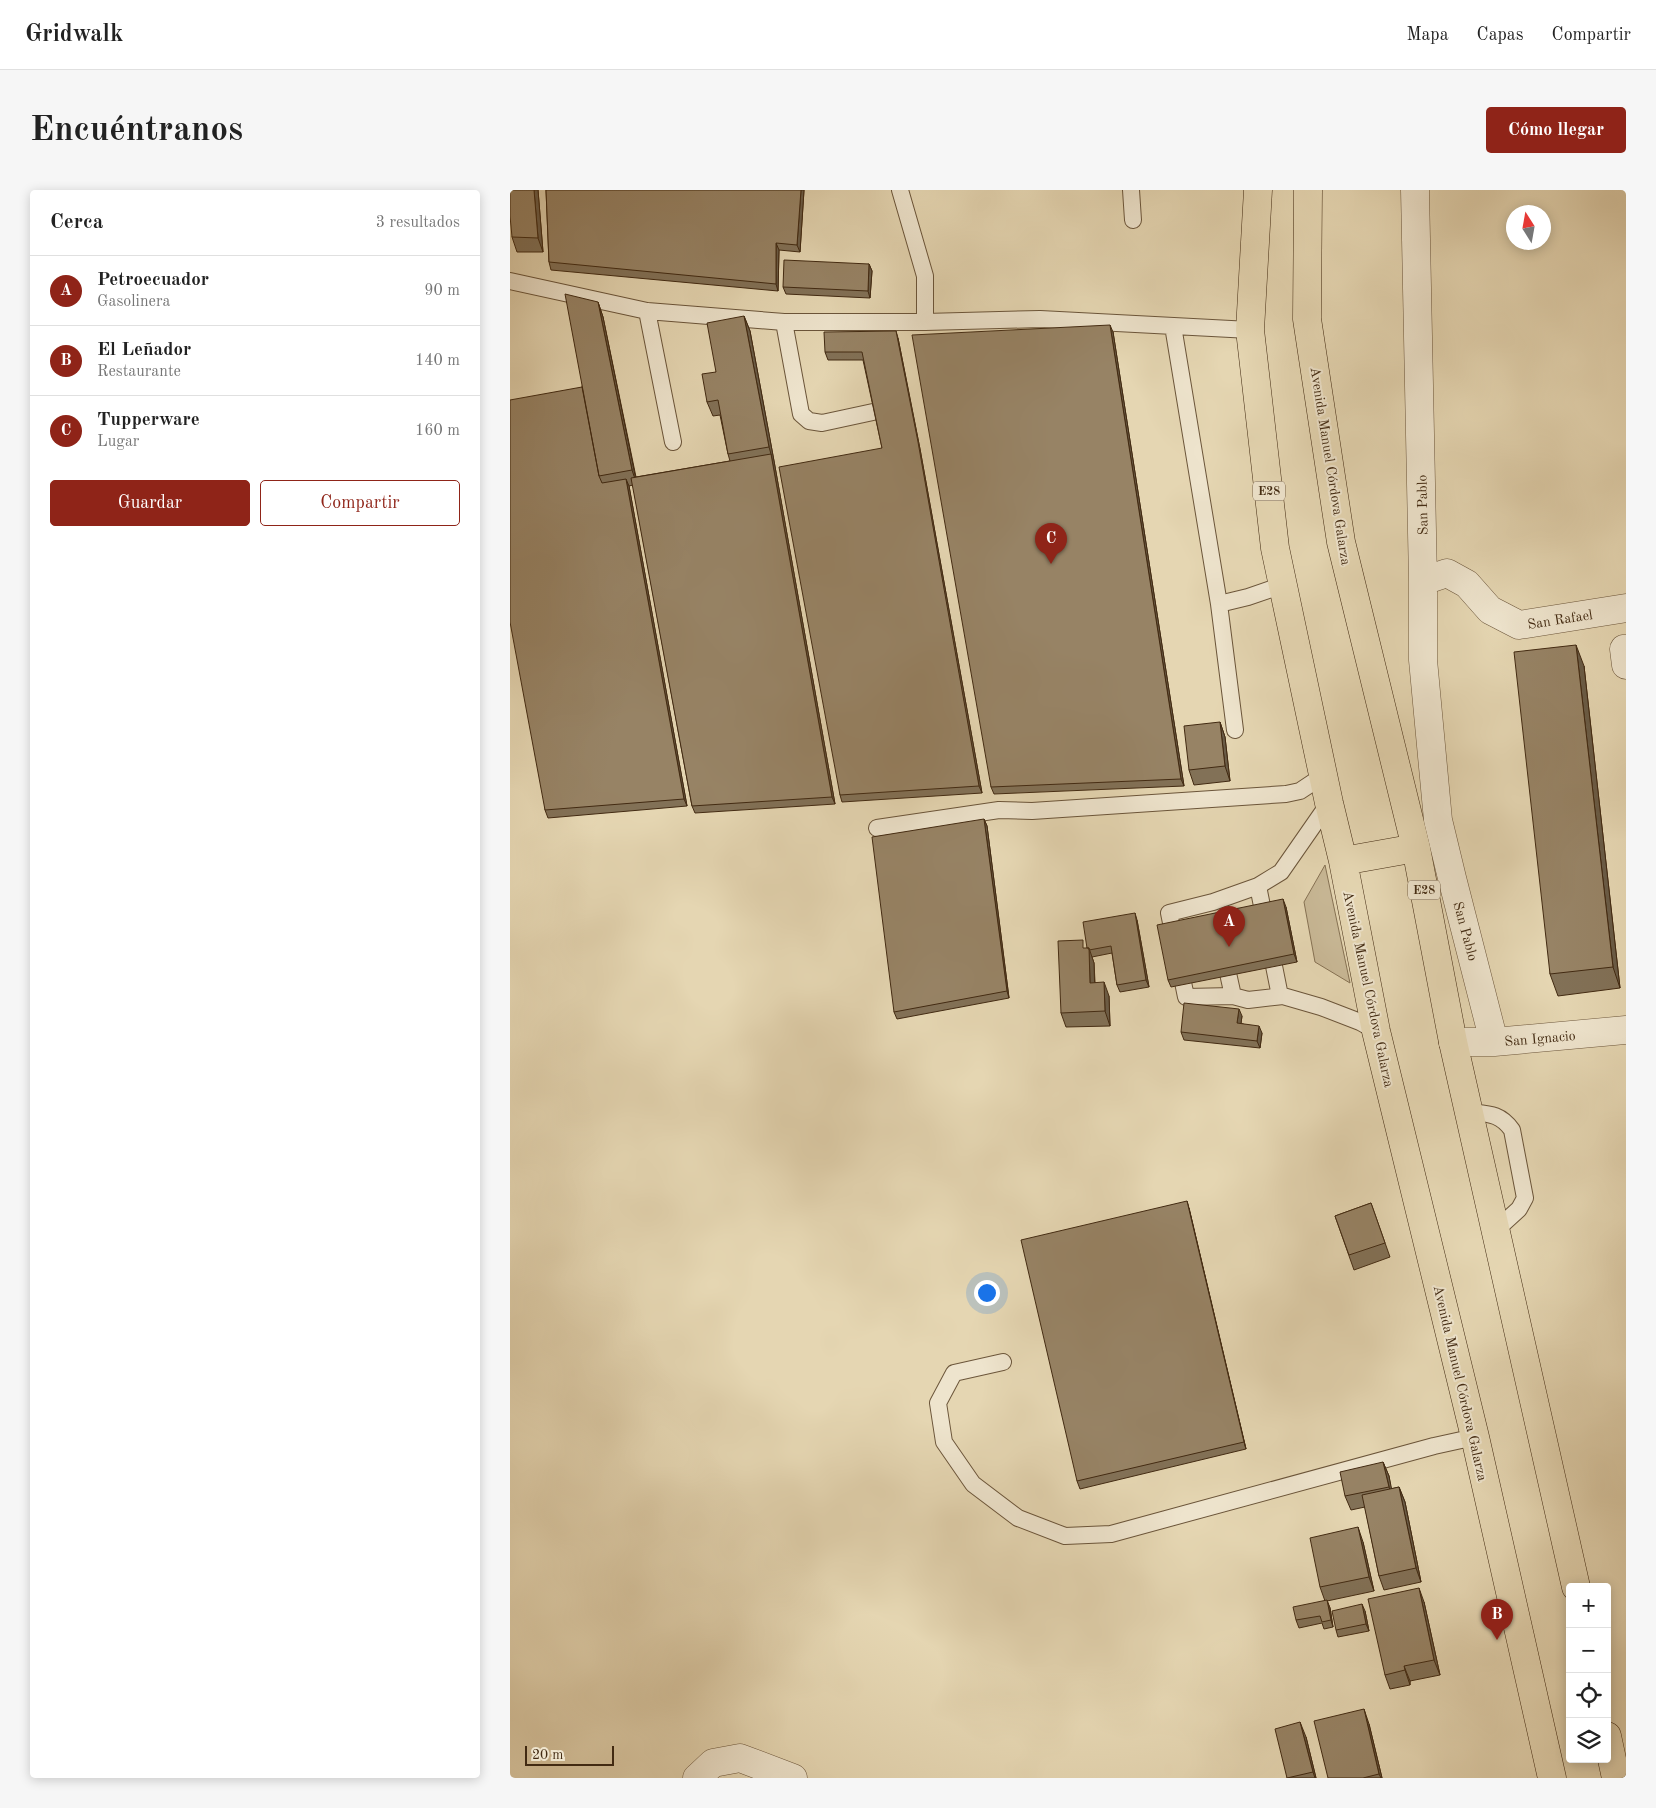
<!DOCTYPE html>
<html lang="es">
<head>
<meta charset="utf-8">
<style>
	body { margin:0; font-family:"Old Standard TT",serif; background:#f6f6f6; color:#222 }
	.controls { position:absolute; right:15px; bottom:15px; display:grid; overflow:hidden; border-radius:5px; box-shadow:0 2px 12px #0003 }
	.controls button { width:45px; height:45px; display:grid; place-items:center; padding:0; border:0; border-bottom:1px solid #e0e0e0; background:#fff; color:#222; font:25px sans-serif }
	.compass { position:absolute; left:996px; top:15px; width:45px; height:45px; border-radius:50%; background:#fff; box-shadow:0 2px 12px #0003; rotate:349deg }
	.scale { position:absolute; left:15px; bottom:12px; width:89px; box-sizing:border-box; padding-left:5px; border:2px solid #422a12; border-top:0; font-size:14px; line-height:18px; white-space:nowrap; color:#422a12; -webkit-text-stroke:4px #eee4cd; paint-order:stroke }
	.you { position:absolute; left:476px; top:1102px; width:18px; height:18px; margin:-12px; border:4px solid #fff; border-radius:50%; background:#1a73e8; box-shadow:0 0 0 8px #1a73e833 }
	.badge { display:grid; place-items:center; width:32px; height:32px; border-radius:50%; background:#8f2418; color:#fff; font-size:16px; font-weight:700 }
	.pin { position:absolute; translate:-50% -41px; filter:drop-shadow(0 1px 2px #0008) }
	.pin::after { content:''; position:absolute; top:26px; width:18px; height:15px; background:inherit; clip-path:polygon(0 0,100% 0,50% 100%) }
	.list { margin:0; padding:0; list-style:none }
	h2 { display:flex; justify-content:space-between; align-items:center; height:65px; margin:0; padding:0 20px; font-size:21px }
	h2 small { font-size:16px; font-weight:400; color:#767676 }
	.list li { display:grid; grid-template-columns:32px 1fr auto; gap:15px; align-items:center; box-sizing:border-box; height:70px; padding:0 20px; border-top:1px solid #e0e0e0 }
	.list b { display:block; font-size:19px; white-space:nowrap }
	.list p { margin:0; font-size:16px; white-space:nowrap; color:#767676 }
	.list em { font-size:16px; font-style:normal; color:#767676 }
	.actions { display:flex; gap:10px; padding:15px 20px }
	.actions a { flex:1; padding:11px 0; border:1px solid #8f2418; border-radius:5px; text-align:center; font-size:18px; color:#8f2418 }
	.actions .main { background:#8f2418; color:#fff }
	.icon { flex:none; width:28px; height:28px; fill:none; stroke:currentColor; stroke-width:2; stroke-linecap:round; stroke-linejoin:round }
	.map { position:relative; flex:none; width:1116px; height:1588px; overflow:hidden; border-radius:5px }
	header { display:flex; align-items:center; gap:30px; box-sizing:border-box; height:70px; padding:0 25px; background:#fff; border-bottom:1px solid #e0e0e0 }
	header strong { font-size:24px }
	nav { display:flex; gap:28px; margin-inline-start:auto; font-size:18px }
	.intro { display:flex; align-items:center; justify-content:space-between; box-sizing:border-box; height:120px; padding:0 30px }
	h1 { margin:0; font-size:35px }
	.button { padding:12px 22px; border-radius:5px; background:#8f2418; color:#fff; font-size:18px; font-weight:700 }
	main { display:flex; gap:30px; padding:0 30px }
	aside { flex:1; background:#fff; border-radius:5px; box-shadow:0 2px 12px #0003 }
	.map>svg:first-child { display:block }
</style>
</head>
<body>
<header>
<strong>Gridwalk</strong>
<nav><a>Mapa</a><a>Capas</a><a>Compartir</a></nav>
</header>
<div class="intro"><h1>Encuéntranos</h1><a class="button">Cómo llegar</a></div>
<main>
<aside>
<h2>Cerca<small>3 resultados</small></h2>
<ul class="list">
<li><span class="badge">A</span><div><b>Petroecuador</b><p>Gasolinera</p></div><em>90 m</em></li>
<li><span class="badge">B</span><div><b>El Leñador</b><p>Restaurante</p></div><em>140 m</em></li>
<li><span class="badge">C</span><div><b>Tupperware</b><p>Lugar</p></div><em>160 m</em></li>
</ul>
<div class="actions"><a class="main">Guardar</a><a>Compartir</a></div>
</aside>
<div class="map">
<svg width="1116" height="1588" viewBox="0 0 1116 1588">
	<rect width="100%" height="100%" fill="#e5d6b2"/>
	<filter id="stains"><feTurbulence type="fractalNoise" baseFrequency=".004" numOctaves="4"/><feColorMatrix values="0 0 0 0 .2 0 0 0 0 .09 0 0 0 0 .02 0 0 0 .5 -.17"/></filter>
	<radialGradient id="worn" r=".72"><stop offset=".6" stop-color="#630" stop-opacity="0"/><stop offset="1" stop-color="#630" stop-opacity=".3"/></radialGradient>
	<path fill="#c9b997" stroke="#867254" d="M 815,675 L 840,793 L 805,772 L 794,712 Z"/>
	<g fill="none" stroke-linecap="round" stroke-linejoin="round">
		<g stroke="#6b553a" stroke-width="18">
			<path id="service" d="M 390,0 L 415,86 L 415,132
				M 621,0 L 623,30
				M 0,91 L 137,121 L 274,132 L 415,132 L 530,129 L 740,140
				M 137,121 L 163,252
				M 274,132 L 291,224 L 299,231 L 312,233 L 363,222
				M 663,136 L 709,414 L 738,407 L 773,395
				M 709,414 L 725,540
				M 819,613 L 771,682 L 748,696 L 703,712 L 659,723 L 676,807 L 723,806 L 738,810 L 773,806 L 811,817 L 850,832 L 866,841
				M 367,638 L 489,620 L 522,621 L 776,604 L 790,601 L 814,585
				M 748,696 L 770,806
				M 714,765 L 723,806
				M 959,922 C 978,924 990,923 1002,940 L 1015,1008 L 1009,1019 L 986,1040
				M 493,1172 L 444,1183 L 428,1213 L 434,1252 L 463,1294 L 508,1328 L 555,1346 L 601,1344 L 924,1256 L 965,1247"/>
		</g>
		<g stroke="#6b553a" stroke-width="29">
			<path id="minor" d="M 905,0 L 913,391 L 913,470 L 928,630 L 942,688 L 984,852
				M 913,391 L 937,383 L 957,394 L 980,420 L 1009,435 L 1116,418
				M 1114,459 L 1116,475
				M 943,852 L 984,852 L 1116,840
				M 187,1588 L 203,1573 L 230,1568 L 283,1588"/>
		</g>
		<g stroke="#422a12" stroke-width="29">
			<path id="primary" d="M 748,0 L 740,140 L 765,358 L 819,613 L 833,671 L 866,841 L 965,1247 L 1042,1588
				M 798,0 L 797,129 L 831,352 L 906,658 L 943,852 L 1066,1397
				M 833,671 L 906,658
				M 1097,1546 L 1106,1588"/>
		</g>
		<use href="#service" stroke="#eee4cd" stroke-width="16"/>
		<use href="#minor" stroke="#eee4cd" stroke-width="28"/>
		<use href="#primary" stroke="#e5d6b2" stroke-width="28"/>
	</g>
	<path fill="#827157" stroke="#422a12" d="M 28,0 L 33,62 L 7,62 L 2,47 Z
		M 36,0 L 294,0 L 290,62 L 269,60 L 268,101 L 41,80 L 39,72 Z
		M 359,74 L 362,81 L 360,108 L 276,104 L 273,97 Z
		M 88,112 L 93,127 L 126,287 L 220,271 L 218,264 L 210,225 L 203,226 L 197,212 L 206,182 L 234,126 L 240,141 L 264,271 L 325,614 L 185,623 L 182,616 L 123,295 L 119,296 L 177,616 L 38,628 L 35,620 L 72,197 Z
		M 603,142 L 674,596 L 484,604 L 481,597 Z
		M 388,148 L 410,259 L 472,603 L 332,612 L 330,605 L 372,258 L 353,170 L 318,170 L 315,162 Z
		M 1074,476 L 1110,798 L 1048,806 L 1040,784 Z
		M 710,532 L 715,547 L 720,591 L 684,595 L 679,580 Z
		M 474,629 L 477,636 L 499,808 L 387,829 L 384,822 Z
		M 776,717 L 787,772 L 661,797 L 658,790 Z
		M 627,730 L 639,797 L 610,802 L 607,795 L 602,763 L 582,767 L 584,773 L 585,792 L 599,806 L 600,836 L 556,837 L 551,823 L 576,758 L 577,758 Z
		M 732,826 L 731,833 L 752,843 L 750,858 L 674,850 L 671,842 Z
		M 861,1013 L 880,1067 L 844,1080 L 825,1026 Z
		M 679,1018 L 736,1259 L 570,1299 L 567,1291 Z
		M 873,1272 L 879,1286 L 881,1299 L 889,1297 L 895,1312 L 911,1392 L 874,1400 L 869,1386 L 855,1317 L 841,1320 L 835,1306 Z
		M 853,1352 L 864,1401 L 817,1411 L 820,1418 L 823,1437 L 814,1439 L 812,1433 L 789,1438 L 786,1430 L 815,1411 L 810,1397 Z
		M 914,1412 L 930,1485 L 900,1491 L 900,1495 L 880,1499 L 875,1485 Z
		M 855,1421 L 859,1441 L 828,1447 L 826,1440 Z
		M 859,1534 L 872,1588 L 818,1588 Z
		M 796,1547 L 806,1588 L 777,1588 Z"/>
	<path fill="#6a5c47" stroke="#422a12" d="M 24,0 L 28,0 L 33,62 L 28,48 Z
		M 291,0 L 294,0 L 290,62 L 287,55 Z
		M 266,53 L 269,60 L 268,101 L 266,94 Z
		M 359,74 L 362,81 L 360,108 L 358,101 Z
		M 88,112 L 93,127 L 127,295 L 122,280 Z
		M 234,126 L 240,141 L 264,271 L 325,614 L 322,607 L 261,264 L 259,257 Z
		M 600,135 L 603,142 L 674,596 L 671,589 Z
		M 386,141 L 388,148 L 410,259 L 472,603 L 469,596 Z
		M 116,289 L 119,296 L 177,616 L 174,609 Z
		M 1066,455 L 1074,476 L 1110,798 L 1103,777 Z
		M 710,532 L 715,547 L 720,591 L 715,576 Z
		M 474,629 L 477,636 L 499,808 L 497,801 Z
		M 773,709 L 776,717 L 787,772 L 784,764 Z
		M 625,723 L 627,730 L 639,797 L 636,790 Z
		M 579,758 L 584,773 L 585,807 L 580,793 Z
		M 594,792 L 599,806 L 600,836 L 595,821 Z
		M 729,819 L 732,826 L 730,840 L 727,833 Z
		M 749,836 L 752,843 L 750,858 L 747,851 Z
		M 677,1011 L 679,1018 L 736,1259 L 734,1252 Z
		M 873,1272 L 879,1286 L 884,1311 L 879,1297 Z
		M 889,1297 L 895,1312 L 911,1392 L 906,1378 Z
		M 848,1337 L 853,1352 L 864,1401 L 859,1387 Z
		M 909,1398 L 914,1412 L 930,1485 L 924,1470 Z
		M 817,1410 L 820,1418 L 823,1437 L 821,1430 Z
		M 852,1414 L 855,1421 L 859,1441 L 856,1434 Z
		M 894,1476 L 900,1491 L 900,1495 L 895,1480 Z
		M 854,1519 L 859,1534 L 872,1588 L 871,1588 L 869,1584 Z
		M 790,1532 L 796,1547 L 806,1588 L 805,1588 L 803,1582 Z"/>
	<path fill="#978365" stroke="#422a12" d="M 0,0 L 24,0 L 28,48 L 2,47 L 0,26 Z
		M 36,0 L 291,0 L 287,55 L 266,53 L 266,94 L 39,72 Z
		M 274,70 L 359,74 L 358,101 L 273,97 Z
		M 55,104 L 88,112 L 122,280 L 89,286 Z
		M 234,126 L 259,257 L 218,264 L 208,210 L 197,212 L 192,184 L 206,182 L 197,133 Z
		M 600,135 L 671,589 L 481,597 L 402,145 Z
		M 386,141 L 408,252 L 469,596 L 330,605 L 269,277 L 372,258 L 352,162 L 315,162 L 314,142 Z
		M 72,197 L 89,286 L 92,293 L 116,289 L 174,609 L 35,620 L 0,432 L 0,210 Z
		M 261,264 L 322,607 L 182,616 L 121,288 Z
		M 1066,455 L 1103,777 L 1040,784 L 1004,462 Z
		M 710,532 L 715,576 L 679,580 L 674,536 Z
		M 474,629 L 497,801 L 384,822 L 362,647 Z
		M 773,709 L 784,764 L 658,790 L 647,735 Z
		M 625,723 L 636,790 L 607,795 L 601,756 L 579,760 L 579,758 L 577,758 L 573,732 Z
		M 573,750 L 573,758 L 579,758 L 580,793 L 594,792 L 595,821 L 551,823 L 548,751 Z
		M 674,813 L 729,819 L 727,833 L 749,836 L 747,851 L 671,842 Z
		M 677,1011 L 734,1252 L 567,1291 L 511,1050 Z
		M 861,1013 L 875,1053 L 839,1065 L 825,1026 Z
		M 873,1272 L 879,1297 L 835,1306 L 830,1282 Z
		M 889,1297 L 906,1378 L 869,1386 L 852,1305 Z
		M 848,1337 L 859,1387 L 810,1397 L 800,1348 Z
		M 909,1398 L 924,1470 L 894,1476 L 895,1480 L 875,1485 L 858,1409 Z
		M 817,1410 L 821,1430 L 812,1432 L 810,1426 L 786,1430 L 783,1417 Z
		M 852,1414 L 856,1434 L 826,1440 L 822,1421 Z
		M 854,1519 L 869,1584 L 853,1588 L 818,1588 L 804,1531 Z
		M 790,1532 L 803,1582 L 777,1588 L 765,1539 Z"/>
	<g text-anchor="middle" stroke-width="4" stroke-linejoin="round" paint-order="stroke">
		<g fill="#eee4cd" stroke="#76624a" stroke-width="1">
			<rect x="743" y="291.5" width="32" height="19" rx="4"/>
			<rect x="898" y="690.5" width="32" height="19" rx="4"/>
		</g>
		<g font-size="12" font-weight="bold" fill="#422a12">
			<text x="759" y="305">E28</text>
			<text x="914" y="704">E28</text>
		</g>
		<g font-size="14" fill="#422a12" stroke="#eee4cd">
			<text transform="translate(821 276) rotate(81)" y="5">Avenida Manuel Córdova Galarza</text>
			<text transform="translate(912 315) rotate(-91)" y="5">San Pablo</text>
			<text transform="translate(1050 429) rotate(-9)" y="5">San Rafael</text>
			<text transform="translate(956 741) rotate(75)" y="5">San Pablo</text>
			<text transform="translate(859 799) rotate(78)" y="5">Avenida Manuel Córdova Galarza</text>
			<text transform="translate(1030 848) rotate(-5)" y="5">San Ignacio</text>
			<text transform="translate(951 1193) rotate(77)" y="5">Avenida Manuel Córdova Galarza</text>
		</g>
	</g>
	<rect width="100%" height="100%" filter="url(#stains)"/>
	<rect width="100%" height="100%" fill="url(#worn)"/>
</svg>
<div class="controls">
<button>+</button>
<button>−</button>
<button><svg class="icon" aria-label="locate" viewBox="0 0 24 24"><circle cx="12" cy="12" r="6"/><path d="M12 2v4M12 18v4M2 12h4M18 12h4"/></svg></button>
<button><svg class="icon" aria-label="layers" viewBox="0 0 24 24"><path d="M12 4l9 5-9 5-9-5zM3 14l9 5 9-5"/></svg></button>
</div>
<svg class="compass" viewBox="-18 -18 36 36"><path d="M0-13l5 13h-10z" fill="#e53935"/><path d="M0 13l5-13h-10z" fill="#767676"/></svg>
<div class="scale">20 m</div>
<div class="you"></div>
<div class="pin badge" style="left:719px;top:757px">A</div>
<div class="pin badge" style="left:987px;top:1450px">B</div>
<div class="pin badge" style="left:541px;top:374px">C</div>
</div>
</main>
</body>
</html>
